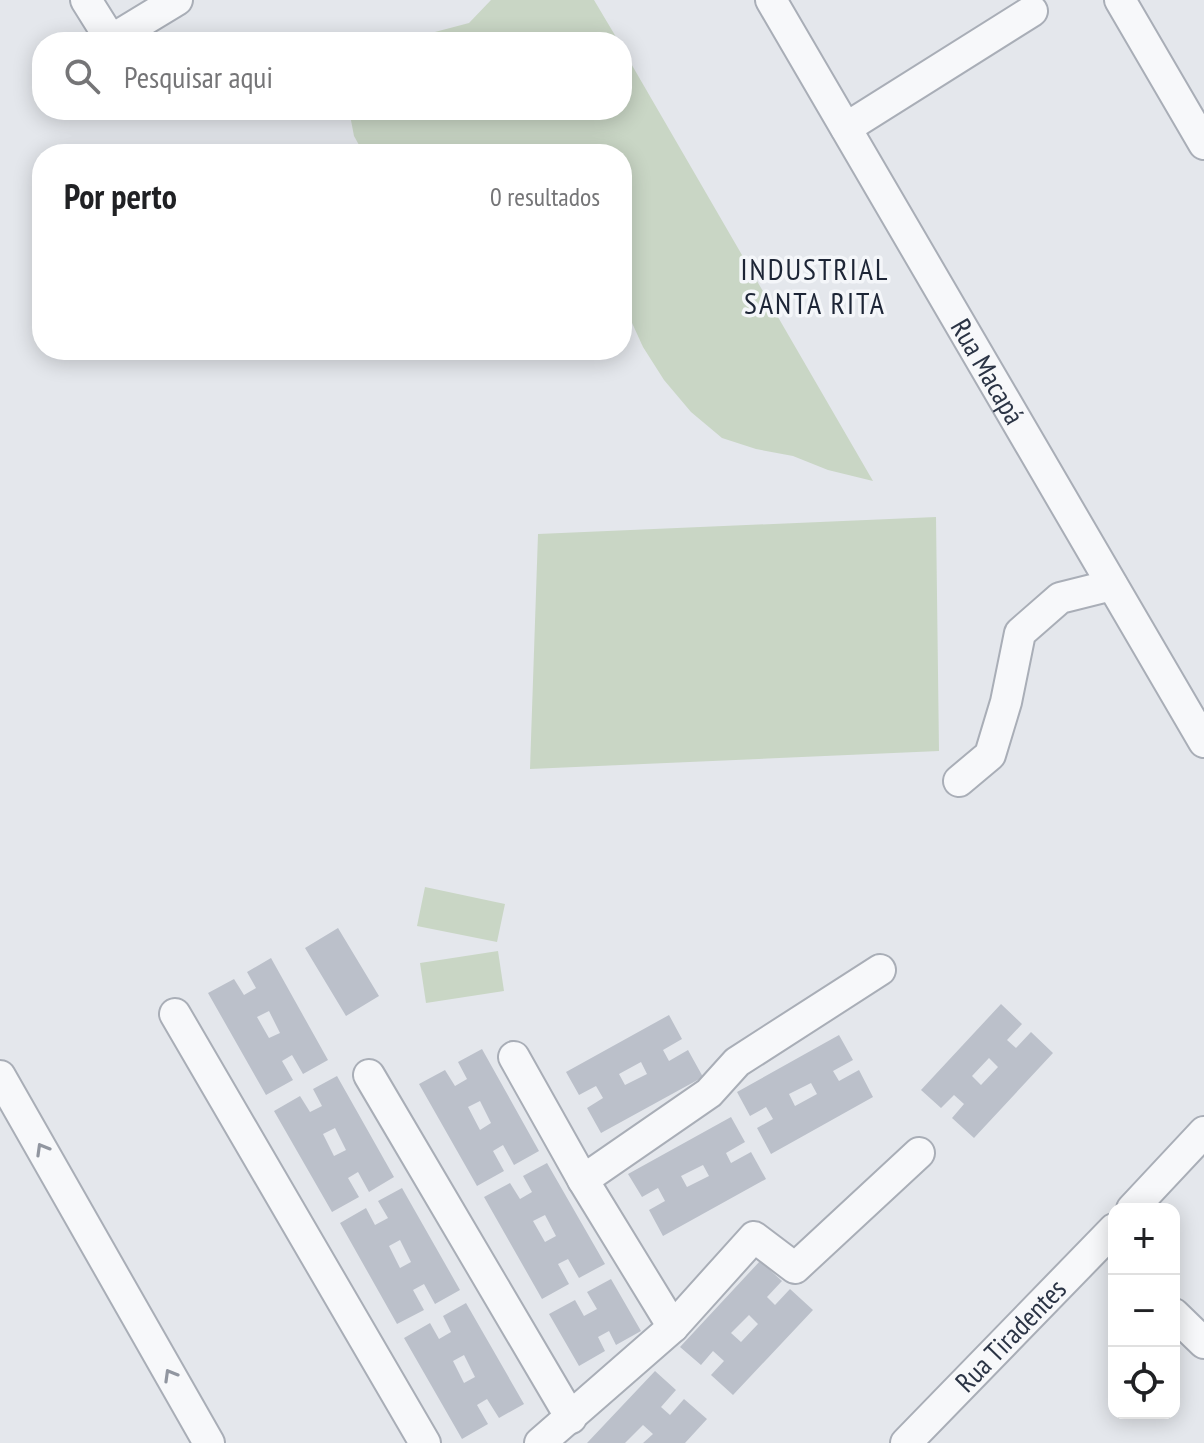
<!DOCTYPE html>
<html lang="pt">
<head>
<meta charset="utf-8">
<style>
	body { margin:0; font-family:"PT Sans Narrow",sans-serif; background:#f2f2f2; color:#202124 }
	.controls { position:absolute; right:24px; bottom:24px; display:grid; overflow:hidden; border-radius:16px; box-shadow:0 4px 20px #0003 }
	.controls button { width:72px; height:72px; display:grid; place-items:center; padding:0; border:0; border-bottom:2px solid #e0e0e0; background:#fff; color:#202124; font:40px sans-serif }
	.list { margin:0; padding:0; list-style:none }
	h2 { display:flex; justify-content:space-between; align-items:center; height:104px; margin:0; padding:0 32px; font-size:34px }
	h2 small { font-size:26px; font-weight:400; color:#757577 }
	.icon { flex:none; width:44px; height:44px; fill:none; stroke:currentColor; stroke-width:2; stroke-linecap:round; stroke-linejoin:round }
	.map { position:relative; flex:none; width:1204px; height:1443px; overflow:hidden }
	.search { position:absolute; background:#fff; box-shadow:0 4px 20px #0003; left:32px; top:32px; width:600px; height:88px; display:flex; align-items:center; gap:20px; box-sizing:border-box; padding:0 28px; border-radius:32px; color:#757577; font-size:30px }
	.panel { position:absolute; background:#fff; box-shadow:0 4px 20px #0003; left:32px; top:144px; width:600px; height:216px; border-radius:32px }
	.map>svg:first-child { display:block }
</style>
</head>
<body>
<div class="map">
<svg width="1204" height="1443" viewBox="0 0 1204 1443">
	<rect width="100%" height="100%" fill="#e4e7ec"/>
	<path fill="#c9d6c5" d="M 491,0 L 594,0 L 619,42 L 397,42 L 469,23 Z
		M 622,48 L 873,481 L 828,470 L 793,456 L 756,449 L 722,438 L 691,412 L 664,380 L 643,347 L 622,301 L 622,154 L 364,154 L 354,136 L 349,110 L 622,110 Z
		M 936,517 L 939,751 L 530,769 L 538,534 Z
		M 425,887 L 505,904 L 497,942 L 417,926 Z
		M 498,951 L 504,991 L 426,1003 L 420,963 Z"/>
	<path fill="#bbc0ca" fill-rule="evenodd" d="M 338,928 L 379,996 L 346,1016 L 305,948 Z
		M 271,958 L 328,1060 L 303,1074 L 292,1055 L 282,1061 L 293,1080 L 266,1095 L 208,993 L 234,979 L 244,995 L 256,988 L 247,972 ZM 269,1011 L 280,1033 L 269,1038 L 257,1017 Z
		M 1001,1004 L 1022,1024 L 1007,1040 L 1016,1048 L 1031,1032 L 1053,1053 L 974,1138 L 952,1118 L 964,1104 L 954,1095 L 941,1108 L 921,1090 ZM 989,1058 L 998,1067 L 981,1085 L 972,1076 Z
		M 669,1015 L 682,1039 L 663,1050 L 669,1061 L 688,1050 L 703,1077 L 601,1133 L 587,1108 L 603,1098 L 596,1086 L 579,1095 L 566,1072 ZM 641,1062 L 647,1074 L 625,1085 L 619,1074 Z
		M 839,1035 L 853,1060 L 833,1071 L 839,1081 L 859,1070 L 873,1097 L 771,1154 L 757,1128 L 773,1119 L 766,1107 L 750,1116 L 737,1092 ZM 811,1083 L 817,1094 L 795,1106 L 789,1094 Z
		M 482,1049 L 539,1151 L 514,1165 L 503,1145 L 493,1151 L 504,1171 L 477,1186 L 419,1084 L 445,1070 L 455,1086 L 467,1079 L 458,1062 ZM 480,1101 L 491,1123 L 480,1130 L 468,1107 Z
		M 337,1076 L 394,1177 L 369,1192 L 358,1172 L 348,1178 L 359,1197 L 332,1212 L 274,1111 L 300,1096 L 310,1112 L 322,1106 L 313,1089 ZM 335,1128 L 346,1150 L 334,1156 L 323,1134 Z
		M 731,1117 L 745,1142 L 726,1153 L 731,1163 L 751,1152 L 766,1179 L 663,1236 L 649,1210 L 665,1201 L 658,1188 L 642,1197 L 628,1174 ZM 703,1165 L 709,1176 L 687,1187 L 681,1176 Z
		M 547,1163 L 605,1264 L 579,1278 L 568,1259 L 558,1264 L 569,1284 L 542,1299 L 484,1197 L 510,1183 L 520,1199 L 532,1192 L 523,1176 ZM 545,1215 L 556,1236 L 545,1242 L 533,1221 Z
		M 402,1188 L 460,1290 L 435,1304 L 424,1284 L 413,1290 L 424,1310 L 397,1324 L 340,1223 L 366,1208 L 375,1225 L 388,1218 L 378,1201 ZM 400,1240 L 411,1262 L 400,1268 L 389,1246 Z
		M 760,1261 L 782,1281 L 767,1297 L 775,1305 L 790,1289 L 813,1310 L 733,1395 L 711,1375 L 724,1361 L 713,1351 L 701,1365 L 680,1347 ZM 749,1315 L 758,1324 L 741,1342 L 731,1333 Z
		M 611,1279 L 641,1331 L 616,1345 L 609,1331 L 598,1337 L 605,1351 L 579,1366 L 549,1314 L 575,1300 L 584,1316 L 597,1309 L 587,1292 Z
		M 466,1303 L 524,1404 L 499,1418 L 487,1399 L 477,1405 L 488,1424 L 462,1439 L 404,1338 L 430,1323 L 439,1339 L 451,1332 L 443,1316 ZM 464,1355 L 475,1377 L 464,1383 L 453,1361 Z
		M 655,1371 L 676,1390 L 661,1407 L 670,1415 L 684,1399 L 707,1419 L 685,1443 L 643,1443 L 653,1434 L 643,1425 L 625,1443 L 587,1443 Z"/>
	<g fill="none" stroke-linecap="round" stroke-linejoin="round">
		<g stroke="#a9aeb7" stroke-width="34">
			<g id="minor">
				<path d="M 86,0 L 111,40 L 177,0"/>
				<path id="s1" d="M 771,0 L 1204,742"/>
				<path d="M 1120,0 L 1204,144"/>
				<path d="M 846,128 L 1032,11"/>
				<path d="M 959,781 L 990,755 L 1006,702 L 1020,633 L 1060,598 L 1112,585"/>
				<path d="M 175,1014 L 425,1443"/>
				<path d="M 514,1057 L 583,1180 L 673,1327"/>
				<path d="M 369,1075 L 571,1418"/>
				<path d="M 0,1076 L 209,1443"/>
				<path d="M 583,1180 L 709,1093 L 737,1062 L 880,970"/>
				<path d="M 1132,1209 L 1204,1132"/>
				<path d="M 1174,1314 L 1204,1343"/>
				<path d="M 540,1443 L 673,1327 L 754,1237 L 795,1268 L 919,1153"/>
				<path id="s2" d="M 906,1443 L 1114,1229"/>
			</g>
		</g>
		<use href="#minor" stroke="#f7f8fa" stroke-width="30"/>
	</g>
	<defs><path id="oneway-chevron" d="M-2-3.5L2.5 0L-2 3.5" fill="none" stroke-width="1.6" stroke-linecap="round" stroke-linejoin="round" transform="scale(2)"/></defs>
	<g stroke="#9196a0">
		<use href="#oneway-chevron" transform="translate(42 1149) rotate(-120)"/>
		<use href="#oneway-chevron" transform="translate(170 1375) rotate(-120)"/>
	</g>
	<g text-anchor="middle" stroke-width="7" stroke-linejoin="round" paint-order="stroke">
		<g font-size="28" fill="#2b3445" stroke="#f4f6f9">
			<text dy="10" stroke="none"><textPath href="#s1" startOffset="430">Rua Macapá</textPath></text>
			<text dy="10" stroke="none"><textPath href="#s2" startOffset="150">Rua Tiradentes</textPath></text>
		</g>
		<g font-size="30" letter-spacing="2" fill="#1d2536" stroke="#f4f6f9">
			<text x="815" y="280">INDUSTRIAL<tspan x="815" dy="34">SANTA RITA</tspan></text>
		</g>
	</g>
</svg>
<div class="controls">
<button>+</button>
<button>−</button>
<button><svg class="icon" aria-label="locate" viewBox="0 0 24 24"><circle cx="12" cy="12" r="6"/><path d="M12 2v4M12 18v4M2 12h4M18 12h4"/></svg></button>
</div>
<div class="search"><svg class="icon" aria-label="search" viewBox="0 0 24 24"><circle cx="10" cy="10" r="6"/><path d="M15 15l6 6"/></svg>Pesquisar aqui</div>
<section class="panel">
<h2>Por perto<small>0 resultados</small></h2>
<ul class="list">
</ul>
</section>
</div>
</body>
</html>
